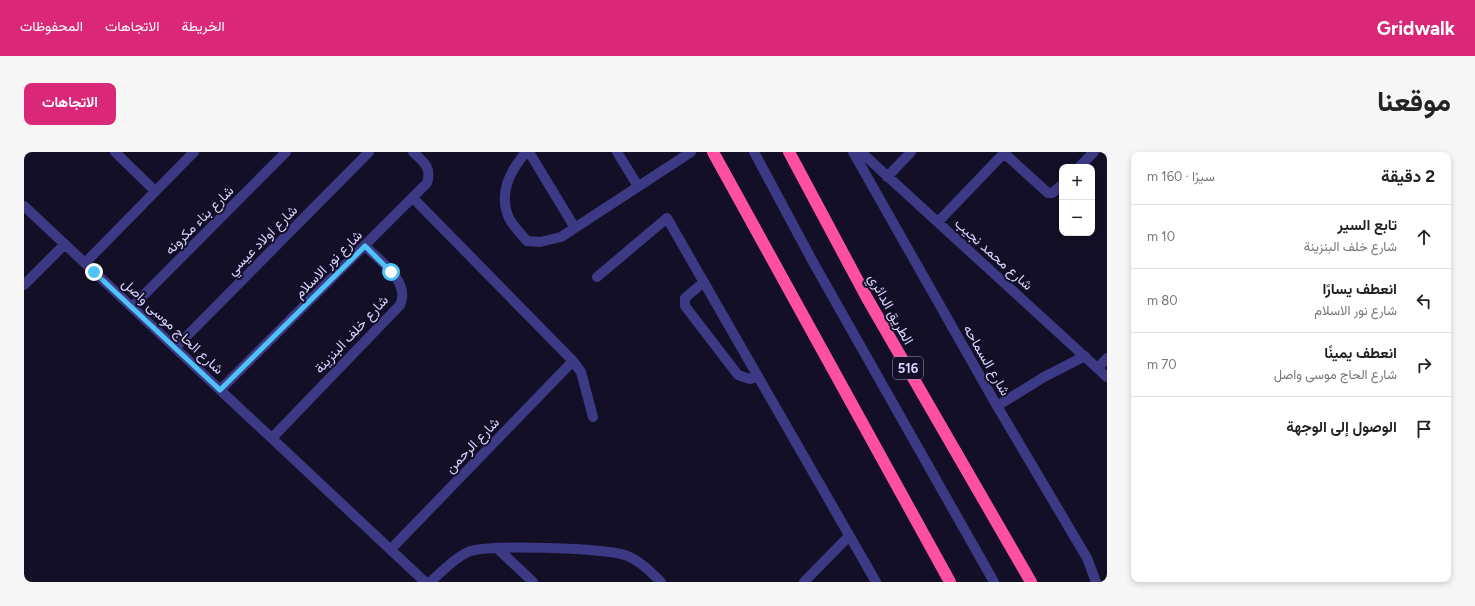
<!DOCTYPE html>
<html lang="ar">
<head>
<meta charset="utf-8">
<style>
	body { margin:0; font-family:Figtree,Vazirmatn,sans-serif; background:#f6f6f6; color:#222; direction:rtl }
	.controls { position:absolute; right:12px; top:12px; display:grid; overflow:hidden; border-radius:8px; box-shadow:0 2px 6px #0003 }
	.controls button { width:36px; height:36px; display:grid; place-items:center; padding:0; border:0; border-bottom:1px solid #e0e0e0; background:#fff; color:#222; font:20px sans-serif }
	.stop { position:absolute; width:12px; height:12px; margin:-9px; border:3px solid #4fc3f7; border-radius:50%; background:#fff }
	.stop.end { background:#4fc3f7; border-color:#fff; box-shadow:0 1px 4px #0008 }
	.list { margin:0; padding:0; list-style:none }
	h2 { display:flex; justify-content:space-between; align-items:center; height:52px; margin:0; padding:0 16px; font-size:17px }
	h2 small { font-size:13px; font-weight:400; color:#767676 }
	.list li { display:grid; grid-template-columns:26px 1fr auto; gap:12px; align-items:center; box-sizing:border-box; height:64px; padding:0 16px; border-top:1px solid #e0e0e0 }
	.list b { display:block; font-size:15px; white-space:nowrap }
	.list p { margin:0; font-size:13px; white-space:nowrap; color:#767676 }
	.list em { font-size:13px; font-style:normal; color:#767676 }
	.icon { flex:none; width:22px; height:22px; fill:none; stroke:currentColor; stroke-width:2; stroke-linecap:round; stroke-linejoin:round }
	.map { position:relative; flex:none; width:1083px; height:430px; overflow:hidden; direction:ltr; border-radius:8px }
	header { display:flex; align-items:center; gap:24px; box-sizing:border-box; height:56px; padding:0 20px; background:#db2777; color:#fff }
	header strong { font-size:19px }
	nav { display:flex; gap:22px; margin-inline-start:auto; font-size:14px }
	.intro { display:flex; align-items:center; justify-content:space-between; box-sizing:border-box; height:96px; padding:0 24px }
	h1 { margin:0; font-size:28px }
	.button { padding:10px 18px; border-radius:8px; background:#db2777; color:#fff; font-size:14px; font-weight:700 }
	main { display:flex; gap:24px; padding:0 24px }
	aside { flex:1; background:#fff; border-radius:8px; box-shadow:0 2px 6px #0003 }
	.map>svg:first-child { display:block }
</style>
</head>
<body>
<header>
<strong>Gridwalk</strong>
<nav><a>الخريطة</a><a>الاتجاهات</a><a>المحفوظات</a></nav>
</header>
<div class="intro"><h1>موقعنا</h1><a class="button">الاتجاهات</a></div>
<main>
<aside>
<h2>2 دقيقة<small>سيرًا · 160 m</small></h2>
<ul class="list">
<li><svg class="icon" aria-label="ahead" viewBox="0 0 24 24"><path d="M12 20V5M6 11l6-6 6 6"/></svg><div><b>تابع السير</b><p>شارع خلف البنزينة</p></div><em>10 m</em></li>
<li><svg class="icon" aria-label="left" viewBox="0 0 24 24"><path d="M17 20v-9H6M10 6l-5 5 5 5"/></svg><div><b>انعطف يسارًا</b><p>شارع نور الاسلام</p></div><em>80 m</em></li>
<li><svg class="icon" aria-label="right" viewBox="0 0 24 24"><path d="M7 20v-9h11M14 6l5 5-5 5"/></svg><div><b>انعطف يمينًا</b><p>شارع الحاج موسى واصل</p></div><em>70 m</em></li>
<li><svg class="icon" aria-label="arrive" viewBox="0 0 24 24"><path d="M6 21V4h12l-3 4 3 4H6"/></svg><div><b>الوصول إلى الوجهة</b></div></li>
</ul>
</aside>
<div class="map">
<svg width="1083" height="430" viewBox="0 0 1083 430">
	<rect width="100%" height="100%" fill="#130f26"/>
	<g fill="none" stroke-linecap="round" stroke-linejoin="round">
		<path stroke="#3d3a85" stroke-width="10" d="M 91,0 L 131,39
			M 502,0 C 486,19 474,41 485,66 C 489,74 497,82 503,89 L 516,90 L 537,85 L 667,0
			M 505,0 L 551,76
			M 593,0 L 614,34
			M 730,0 L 789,110 L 970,430
			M 829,0 L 973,254 L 1063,406 L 1072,430
			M 837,0 L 1083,225
			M 980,1 L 1024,41 L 1028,41 L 1038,33
			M 1055,15 L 1070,0
			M 863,25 L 887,0
			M 389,46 L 549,209 L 557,220 L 569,265
			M 0,54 L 401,430
			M 914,70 L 981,0
			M 61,111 L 170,0
			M 573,125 L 643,66 L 852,430
			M 680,130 L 661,146 L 661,154 L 714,223 L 726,227 L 734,224
			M 0,133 L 41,92
			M 108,155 L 262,0
			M 151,196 L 345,0
			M 1074,216 L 1083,206
			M 196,238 L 403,31 C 408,16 400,10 389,0
			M 973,254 L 1020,225 L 1061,204
			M 249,285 L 376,153 C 387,130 356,109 341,94
			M 473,396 L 509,430
			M 367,397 L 549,209
			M 406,430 C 418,420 430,406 444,400 C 462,392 581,396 601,403 C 615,408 627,420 637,430
			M 780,430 L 825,384"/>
		<path stroke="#ff4fa3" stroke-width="12" d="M 689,0 L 926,430
			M 765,0 L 843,146 L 1007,430"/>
	</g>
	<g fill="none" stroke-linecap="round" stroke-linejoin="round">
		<path stroke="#4fc3f7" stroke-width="5" d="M 70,120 L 196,238 L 341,94 L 367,120"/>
	</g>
	<g text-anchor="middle" stroke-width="4" stroke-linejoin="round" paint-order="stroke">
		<rect fill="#130f26" stroke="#9e99be" stroke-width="1" x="869" y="205" width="30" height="22" rx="3"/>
		<g font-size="13" font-weight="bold" fill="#d9d4ff">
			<text x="884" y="221">516</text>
		</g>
		<g font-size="14" fill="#d9d4ff" stroke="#130f26">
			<text transform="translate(175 68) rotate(-45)" y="5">شارع بناء مكرونه</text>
			<text transform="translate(238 88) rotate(-45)" y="5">شارع اولاد عيسي</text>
			<text transform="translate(970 102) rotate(42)" y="5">شارع محمد نجيب</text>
			<text transform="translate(304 112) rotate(-45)" y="5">شارع نور الاسلام</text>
			<text transform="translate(867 157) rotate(61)" y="5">الطريق الدائري</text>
			<text transform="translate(149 174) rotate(43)" y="5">شارع الحاج موسى واصل</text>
			<text transform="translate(327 182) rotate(-47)" y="5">شارع خلف البنزينة</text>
			<text transform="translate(963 208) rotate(60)" y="5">شارع السماحه</text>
			<text transform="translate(448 293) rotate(-46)" y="5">شارع الرحمن</text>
		</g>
	</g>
</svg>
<div class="controls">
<button>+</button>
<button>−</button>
</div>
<div class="stop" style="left:367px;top:120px"></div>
<div class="stop end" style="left:70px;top:120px"></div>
</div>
</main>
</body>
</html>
